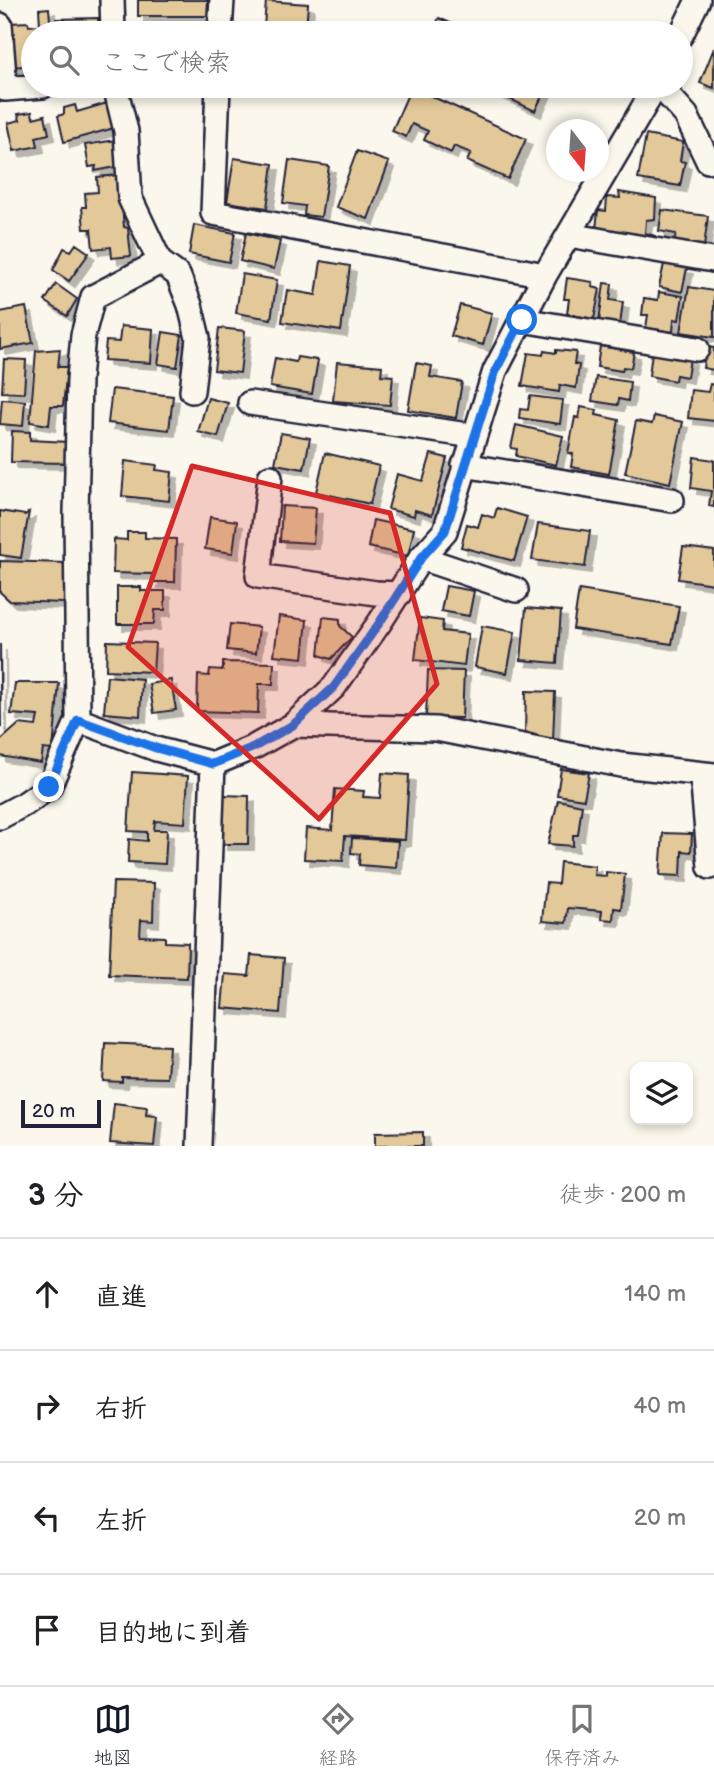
<!DOCTYPE html>
<html lang="ja">
<head>
<meta charset="utf-8">
<style>
	body { margin:0; font-family:"Balsamiq Sans","Klee One",sans-serif; background:#f2f2f2; color:#202124 }
	.controls { position:absolute; right:21px; bottom:21px; display:grid; overflow:hidden; border-radius:14px; box-shadow:0 4px 10px #0003 }
	.controls button { width:63px; height:63px; display:grid; place-items:center; padding:0; border:0; border-bottom:2px solid #e0e0e0; background:#fff; color:#202124; font:35px sans-serif }
	.compass { position:absolute; left:546px; top:119px; width:63px; height:63px; border-radius:50%; background:#fff; box-shadow:0 4px 10px #0003; rotate:163deg }
	.scale { position:absolute; left:21px; bottom:18px; width:80px; box-sizing:border-box; padding-left:7px; border:4px solid #22223b; border-top:0; font-size:19px; line-height:24px; white-space:nowrap; color:#22223b; -webkit-text-stroke:5px #fbf7ec; paint-order:stroke }
	.stop { position:absolute; width:21px; height:21px; margin:-16px; border:5px solid #1a73e8; border-radius:50%; background:#fff }
	.stop.end { background:#1a73e8; border-color:#fff; box-shadow:0 2px 7px #0008 }
	.list { margin:0; padding:0; list-style:none }
	h2 { display:flex; justify-content:space-between; align-items:center; height:91px; margin:0; padding:0 28px; font-size:30px }
	h2 small { font-size:23px; font-weight:400; color:#757577 }
	.list li { display:grid; grid-template-columns:46px 1fr auto; gap:21px; align-items:center; box-sizing:border-box; height:112px; padding:0 28px; border-top:2px solid #e0e0e0 }
	.list b { display:block; font-size:26px; white-space:nowrap }
	.list em { font-size:23px; font-style:normal; color:#757577 }
	.icon { flex:none; width:38px; height:38px; fill:none; stroke:currentColor; stroke-width:2; stroke-linecap:round; stroke-linejoin:round }
	.map { position:relative; flex:none; width:714px; height:1146px; overflow:hidden }
	.search { position:absolute; background:#fff; box-shadow:0 4px 10px #0003; left:21px; right:21px; top:21px; height:77px; display:flex; align-items:center; gap:18px; box-sizing:border-box; padding:0 24px; border-radius:38px; color:#757577; font-size:26px }
	.sheet { height:539px; background:#fff }
	nav { display:flex; justify-content:space-around; align-items:center; box-sizing:border-box; height:98px; border-top:2px solid #e0e0e0; background:#fff; font-size:19px; color:#757577 }
	nav a { display:grid; justify-items:center; gap:4px }
	nav .on { color:#111827 }
	.map>svg:first-child { display:block }
</style>
</head>
<body>
<div class="map">
<svg width="714" height="1146" viewBox="0 0 714 1146">
	<defs>
		<filter id="shadow"><feDropShadow dx="6" dy="6" stdDeviation="0" flood-color="#0004"/></filter>
	</defs>
	<rect width="100%" height="100%" fill="#fbf7ec"/>
	<filter id="ink" filterUnits="userSpaceOnUse"><feTurbulence type="fractalNoise" baseFrequency=".0143" numOctaves="2"/><feDisplacementMap in="SourceGraphic" scale="14" xChannelSelector="R" yChannelSelector="G"/><feConvolveMatrix kernelMatrix="1 2 1 2 8 2 1 2 1" color-interpolation-filters="sRGB"/></filter>
	<g filter="url(#ink)">
		<path fill="#e3c999" stroke="#22223b" stroke-width="2" filter="url(#shadow)" d="M 138,0 L 208,0 L 207,16 L 138,16 Z
			M 266,1 L 308,4 L 306,29 L 264,27 Z
			M 49,8 L 51,33 L 33,33 L 33,65 L 13,67 L 10,23 L 28,22 L 29,26 L 40,25 L 39,9 Z
			M 98,18 L 99,33 L 56,33 L 56,19 Z
			M 439,18 L 472,33 L 432,33 Z
			M 169,25 L 178,25 L 178,33 L 168,33 Z
			M 245,28 L 255,28 L 255,33 L 245,33 Z
			M 714,48 L 714,88 L 700,83 Z
			M 497,86 L 547,86 L 535,111 L 495,92 Z
			M 411,87 L 526,139 L 508,179 L 467,161 L 471,153 L 454,146 L 451,153 L 424,140 L 428,131 L 412,124 L 406,137 L 392,131 Z
			M 107,103 L 114,128 L 64,142 L 58,116 L 64,114 L 64,108 L 75,105 L 77,112 Z
			M 32,112 L 33,118 L 45,115 L 49,134 L 36,137 L 38,146 L 14,151 L 8,123 L 20,120 L 18,114 Z
			M 646,135 L 683,142 L 680,161 L 685,162 L 680,186 L 638,179 Z
			M 116,140 L 121,166 L 95,171 L 96,166 L 89,167 L 85,145 Z
			M 357,151 L 389,162 L 368,219 L 336,207 Z
			M 234,158 L 273,164 L 267,208 L 227,202 Z
			M 289,160 L 329,166 L 321,217 L 304,215 L 305,206 L 283,203 Z
			M 119,175 L 124,227 L 128,228 L 131,256 L 112,258 L 111,247 L 93,249 L 91,229 L 84,229 L 82,207 L 86,207 L 85,193 L 98,192 L 97,177 Z
			M 619,192 L 656,198 L 655,219 L 646,220 L 645,233 L 655,236 L 654,242 L 596,230 L 598,210 L 606,211 L 607,197 L 620,198 Z
			M 662,210 L 708,216 L 704,247 L 674,243 L 676,234 L 659,231 Z
			M 194,225 L 235,233 L 229,262 L 189,254 Z
			M 246,233 L 280,241 L 274,269 L 240,261 Z
			M 76,244 L 89,253 L 69,281 L 53,270 L 64,248 L 71,251 Z
			M 321,261 L 350,266 L 341,331 L 282,322 L 287,290 L 316,295 Z
			M 664,264 L 687,268 L 682,292 L 659,287 Z
			M 242,274 L 277,280 L 271,319 L 236,313 Z
			M 567,278 L 593,282 L 592,287 L 600,289 L 594,319 L 567,314 L 569,299 L 564,299 Z
			M 604,283 L 612,284 L 610,300 L 623,302 L 620,325 L 599,322 Z
			M 56,284 L 77,299 L 67,316 L 45,301 Z
			M 689,287 L 714,291 L 714,337 L 681,332 Z
			M 659,292 L 683,296 L 679,320 L 674,319 L 673,332 L 646,328 L 648,315 L 642,315 L 644,298 L 658,300 Z
			M 460,305 L 492,313 L 483,345 L 451,336 Z
			M 26,307 L 33,343 L 0,349 L 0,312 Z
			M 121,326 L 153,329 L 151,363 L 104,360 L 106,341 L 119,342 Z
			M 219,328 L 245,331 L 240,373 L 214,370 Z
			M 163,332 L 182,335 L 177,367 L 158,364 Z
			M 600,346 L 634,352 L 631,368 L 623,367 L 622,371 L 597,367 Z
			M 706,347 L 714,348 L 714,370 L 703,368 Z
			M 60,349 L 58,367 L 67,367 L 63,406 L 51,406 L 49,425 L 30,422 L 36,351 Z
			M 556,350 L 576,352 L 574,364 L 579,365 L 576,388 L 560,385 L 559,392 L 522,386 L 528,353 L 543,355 L 544,351 L 556,353 Z
			M 652,352 L 690,359 L 687,377 L 676,375 L 675,381 L 649,376 Z
			M 297,357 L 318,360 L 312,394 L 270,387 L 275,358 L 296,362 Z
			M 4,359 L 26,360 L 24,393 L 2,392 Z
			M 337,362 L 382,366 L 381,375 L 393,376 L 390,405 L 333,401 Z
			M 416,363 L 432,366 L 430,377 L 462,382 L 456,418 L 408,410 Z
			M 596,377 L 630,382 L 628,401 L 619,399 L 618,405 L 592,401 Z
			M 710,384 L 714,385 L 714,421 L 688,418 L 691,390 L 708,392 Z
			M 112,389 L 173,396 L 169,430 L 108,423 Z
			M 530,396 L 563,400 L 560,424 L 519,418 L 520,409 L 528,410 Z
			M 208,398 L 228,403 L 218,437 L 198,432 Z
			M 2,399 L 25,401 L 23,426 L 0,424 Z
			M 581,407 L 597,410 L 596,415 L 619,420 L 609,474 L 571,467 L 573,454 L 568,453 L 575,417 L 579,418 Z
			M 654,416 L 683,422 L 670,483 L 625,473 L 636,421 L 652,424 Z
			M 516,425 L 563,436 L 556,465 L 516,456 L 517,449 L 511,448 Z
			M 12,431 L 30,432 L 30,440 L 68,442 L 67,463 L 11,462 Z
			M 281,433 L 310,438 L 304,469 L 275,464 Z
			M 325,453 L 379,466 L 370,504 L 316,492 Z
			M 431,454 L 447,458 L 432,515 L 415,510 L 414,516 L 388,509 L 397,474 L 423,481 Z
			M 694,457 L 714,460 L 714,507 L 709,506 L 711,491 L 691,488 Z
			M 125,461 L 157,465 L 156,470 L 172,472 L 169,501 L 122,496 Z
			M 282,506 L 316,508 L 313,543 L 280,541 Z
			M 497,508 L 527,517 L 514,561 L 461,547 L 467,524 L 478,527 L 482,514 L 494,518 Z
			M 0,511 L 25,515 L 29,512 L 21,558 L 0,555 Z
			M 210,517 L 237,521 L 233,553 L 205,549 Z
			M 373,520 L 414,529 L 408,556 L 368,547 Z
			M 538,524 L 590,531 L 585,567 L 532,560 Z
			M 127,532 L 145,532 L 145,538 L 176,539 L 175,582 L 152,582 L 153,574 L 113,573 L 114,539 L 127,540 Z
			M 683,547 L 714,551 L 714,584 L 678,579 Z
			M 0,561 L 65,563 L 64,603 L 10,601 L 0,592 Z
			M 446,586 L 474,591 L 469,616 L 441,611 Z
			M 117,587 L 141,587 L 141,591 L 165,591 L 165,610 L 155,610 L 154,624 L 117,624 Z
			M 579,590 L 679,606 L 672,644 L 573,629 Z
			M 526,608 L 561,611 L 557,663 L 521,660 Z
			M 279,616 L 307,620 L 303,658 L 274,655 Z
			M 323,617 L 340,619 L 340,626 L 352,637 L 331,659 L 319,655 Z
			M 420,618 L 443,621 L 442,631 L 468,634 L 464,666 L 415,660 Z
			M 230,624 L 259,627 L 256,653 L 227,650 Z
			M 482,626 L 515,632 L 507,673 L 475,667 Z
			M 107,641 L 155,643 L 153,672 L 106,670 Z
			M 0,644 L 1,727 L 0,727 Z
			M 223,662 L 274,663 L 273,684 L 259,684 L 258,713 L 197,711 L 198,675 L 209,676 L 210,669 L 223,670 Z
			M 428,670 L 464,671 L 462,718 L 426,717 Z
			M 107,676 L 142,679 L 140,716 L 104,713 Z
			M 171,680 L 176,710 L 154,713 L 149,684 Z
			M 15,683 L 59,683 L 53,750 L 43,749 L 41,763 L 0,756 L 0,741 L 19,724 L 36,726 L 38,716 L 11,714 Z
			M 526,691 L 555,692 L 553,740 L 525,732 Z
			M 561,769 L 589,773 L 584,799 L 557,795 Z
			M 132,772 L 188,776 L 185,823 L 155,821 L 154,830 L 167,830 L 165,864 L 128,862 L 129,839 L 147,841 L 147,832 L 128,831 Z
			M 382,773 L 409,775 L 405,840 L 345,836 L 343,861 L 304,859 L 306,828 L 332,830 L 335,789 L 364,791 L 363,797 L 380,798 Z
			M 223,795 L 249,796 L 248,844 L 221,844 Z
			M 558,800 L 582,805 L 578,835 L 573,835 L 573,846 L 548,844 Z
			M 663,833 L 692,834 L 691,852 L 682,851 L 681,876 L 660,875 Z
			M 352,838 L 398,841 L 396,868 L 359,865 L 360,854 L 351,853 Z
			M 560,862 L 595,866 L 594,875 L 606,876 L 606,872 L 625,874 L 621,909 L 614,908 L 613,920 L 601,919 L 602,911 L 568,908 L 566,923 L 542,921 L 546,883 L 558,884 Z
			M 113,882 L 154,883 L 153,921 L 141,920 L 140,936 L 165,937 L 165,942 L 188,943 L 187,978 L 109,975 Z
			M 251,955 L 284,958 L 280,1013 L 222,1008 L 225,974 L 249,976 Z
			M 105,1043 L 169,1046 L 167,1078 L 122,1077 L 122,1082 L 103,1081 Z
			M 114,1103 L 147,1107 L 146,1115 L 157,1116 L 154,1146 L 110,1143 Z
			M 423,1132 L 423,1146 L 375,1146 L 375,1133 Z"/>
		<g fill="none" stroke-linecap="round" stroke-linejoin="round">
			<g stroke="#22223b" stroke-width="28">
				<path id="minor" d="M 112,0 L 113,33
					M 0,25 L 5,89 L 43,86
					M 220,33 L 222,0
					M 681,35 L 698,0
					M 115,86 L 126,131 L 130,198 L 160,262 L 178,275 L 190,305 L 198,338 L 192,391
					M 218,86 L 213,213 L 545,275
					M 660,86 L 686,115 L 708,161
					M 569,235 L 713,260
					M 522,320 L 697,349
					M 250,403 L 474,436
					M 464,465 L 672,500
					M 270,477 L 258,576 L 376,593 L 399,594
					M 421,558 L 516,590
					M 78,720 L 156,749 L 213,764 L 254,747 L 293,725 L 334,687 L 380,622 L 421,558 L 445,531 L 495,371 L 545,275 L 656,86
					M 293,725 L 436,729 L 621,765 L 714,775
					M 702,774 L 710,867
					M 0,817 L 26,803 L 49,787 L 78,720 L 76,514 L 79,379 L 83,335 L 93,297 L 160,262
					M 199,1146 L 213,764"/>
			</g>
			<use href="#minor" stroke="#fbf7ec" stroke-width="23"/>
		</g>
	</g>
	<g fill="none" stroke-linecap="round" stroke-linejoin="round" filter="url(#ink)">
		<path stroke="#1a73e8" stroke-width="9" d="M 49,787 L 78,720 L 156,748 L 213,764 L 254,747 L 293,725 L 334,687 L 380,622 L 421,558 L 445,531 L 495,372 L 522,320"/>
	</g>
	<path fill="#d62828" fill-opacity="0.2" stroke="#d62828" stroke-width="5" stroke-linejoin="round" d="M 192,466 L 390,513 L 437,684 L 319,819 L 128,647 Z"/>
</svg>
<div class="controls">
<button><svg class="icon" aria-label="layers" viewBox="0 0 24 24"><path d="M12 4l9 5-9 5-9-5zM3 14l9 5 9-5"/></svg></button>
</div>
<svg class="compass" viewBox="-18 -18 36 36"><path d="M0-13l5 13h-10z" fill="#e53935"/><path d="M0 13l5-13h-10z" fill="#757577"/></svg>
<div class="scale">20 m</div>
<div class="stop" style="left:522px;top:320px"></div>
<div class="stop end" style="left:49px;top:787px"></div>
<div class="search"><svg class="icon" aria-label="search" viewBox="0 0 24 24"><circle cx="10" cy="10" r="6"/><path d="M15 15l6 6"/></svg>ここで検索</div>
</div>
<section class="sheet">
<h2>3 分<small>徒歩 · 200 m</small></h2>
<ul class="list">
<li><svg class="icon" aria-label="ahead" viewBox="0 0 24 24"><path d="M12 20V5M6 11l6-6 6 6"/></svg><div><b>直進</b></div><em>140 m</em></li>
<li><svg class="icon" aria-label="right" viewBox="0 0 24 24"><path d="M7 20v-9h11M14 6l5 5-5 5"/></svg><div><b>右折</b></div><em>40 m</em></li>
<li><svg class="icon" aria-label="left" viewBox="0 0 24 24"><path d="M17 20v-9H6M10 6l-5 5 5 5"/></svg><div><b>左折</b></div><em>20 m</em></li>
<li><svg class="icon" aria-label="arrive" viewBox="0 0 24 24"><path d="M6 21V4h12l-3 4 3 4H6"/></svg><div><b>目的地に到着</b></div></li>
</ul>
</section>
<nav>
<a class="on"><svg class="icon" aria-label="map" viewBox="0 0 24 24"><path d="M3 6l6-2 6 2 6-2v14l-6 2-6-2-6 2zM9 4v14M15 6v14"/></svg>地図</a>
<a><svg class="icon" aria-label="directions" viewBox="0 0 24 24"><path d="M12 3l9 9-9 9-9-9zM9 14v-3h6M13 9l2 2-2 2"/></svg>経路</a>
<a><svg class="icon" aria-label="saved" viewBox="0 0 24 24"><path d="M7 4h10v16l-5-4-5 4z"/></svg>保存済み</a>
</nav>
</body>
</html>
